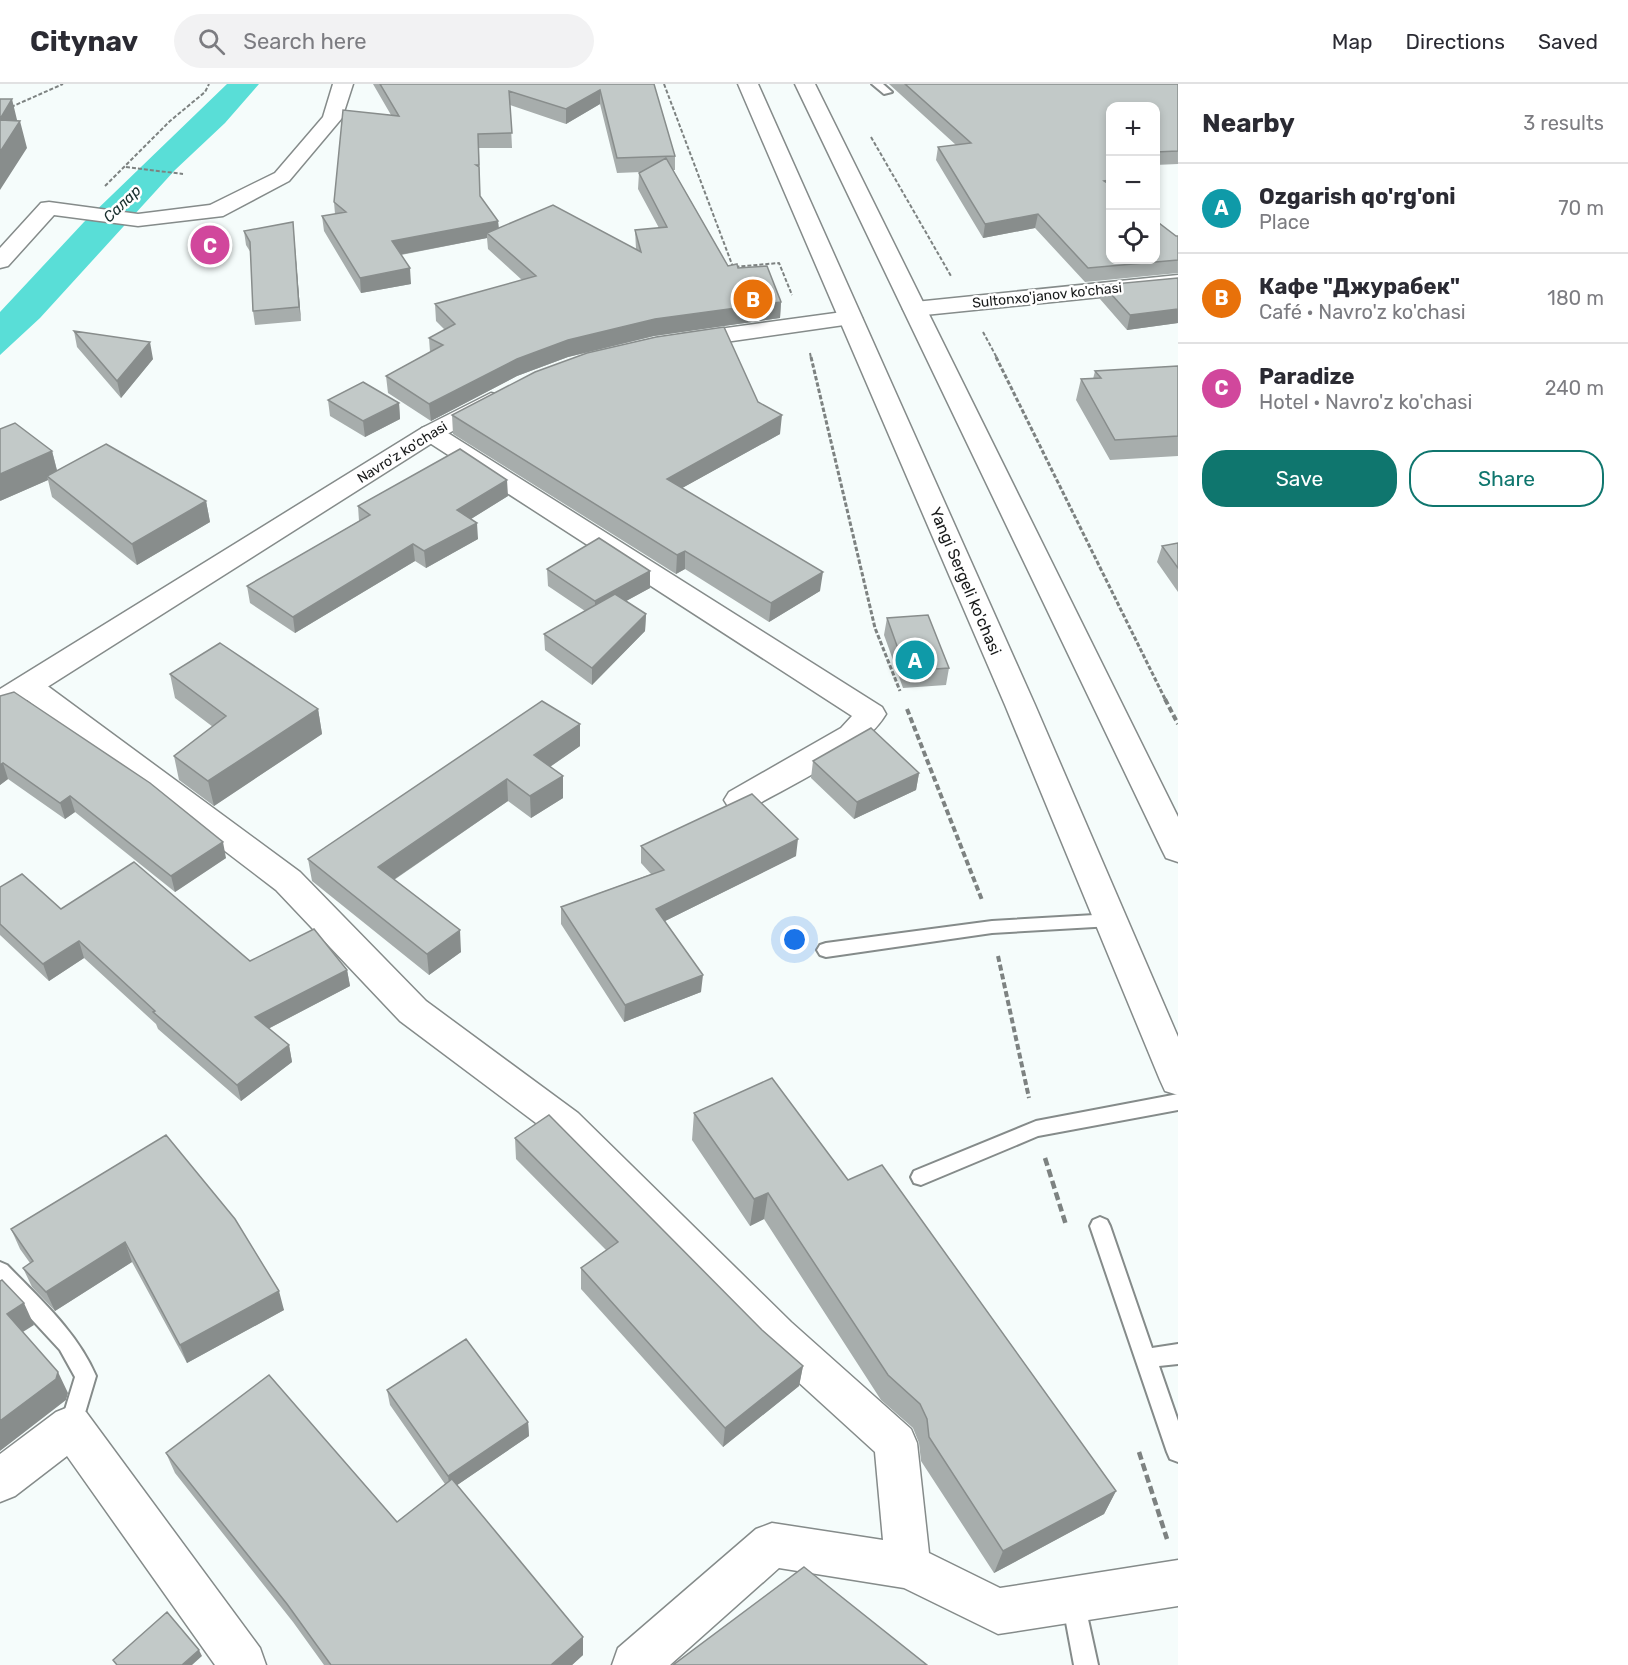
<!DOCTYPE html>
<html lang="en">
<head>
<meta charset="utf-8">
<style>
	body { margin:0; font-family:Rubik,sans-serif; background:#f2f2f3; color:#2b2b33 }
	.controls { position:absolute; right:18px; top:18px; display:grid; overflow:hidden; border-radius:12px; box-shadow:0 3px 9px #0003 }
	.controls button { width:54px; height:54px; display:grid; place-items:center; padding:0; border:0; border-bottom:2px solid #e1e1e2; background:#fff; color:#2b2b33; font:30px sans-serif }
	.you { position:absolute; left:795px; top:856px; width:21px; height:21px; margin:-15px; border:4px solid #fff; border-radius:50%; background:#1a73e8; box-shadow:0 0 0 9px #1a73e833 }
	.badge { display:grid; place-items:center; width:39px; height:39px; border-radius:50%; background:#0f766e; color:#fff; font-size:20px; font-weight:700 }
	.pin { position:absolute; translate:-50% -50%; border:3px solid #fff; box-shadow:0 2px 6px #0006 }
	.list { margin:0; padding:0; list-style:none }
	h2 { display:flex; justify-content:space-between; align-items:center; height:78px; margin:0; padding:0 24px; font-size:26px }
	h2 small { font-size:20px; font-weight:400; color:#7c7c81 }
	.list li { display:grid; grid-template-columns:39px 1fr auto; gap:18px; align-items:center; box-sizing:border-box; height:90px; padding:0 24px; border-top:2px solid #e1e1e2 }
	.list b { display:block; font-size:22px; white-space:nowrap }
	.list p { margin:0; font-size:20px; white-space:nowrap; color:#7c7c81 }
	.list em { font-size:20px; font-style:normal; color:#7c7c81 }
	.actions { display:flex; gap:12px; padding:18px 24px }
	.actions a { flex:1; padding:14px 0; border:2px solid #0f766e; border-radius:24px; text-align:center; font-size:21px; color:#0f766e }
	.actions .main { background:#0f766e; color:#fff }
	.icon { flex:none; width:33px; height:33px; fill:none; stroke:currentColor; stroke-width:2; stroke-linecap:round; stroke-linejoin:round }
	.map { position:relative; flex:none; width:1178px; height:1581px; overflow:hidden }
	header { display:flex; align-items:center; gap:36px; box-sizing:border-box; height:84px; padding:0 30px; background:#fff; border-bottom:2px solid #e1e1e2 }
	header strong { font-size:28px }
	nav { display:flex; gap:33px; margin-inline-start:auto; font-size:21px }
	.search { width:420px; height:54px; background:#f2f2f3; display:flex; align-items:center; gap:15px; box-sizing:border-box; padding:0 21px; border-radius:33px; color:#7c7c81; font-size:22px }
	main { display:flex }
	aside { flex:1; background:#fff }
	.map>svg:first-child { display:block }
</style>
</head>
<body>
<header>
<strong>Citynav</strong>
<div class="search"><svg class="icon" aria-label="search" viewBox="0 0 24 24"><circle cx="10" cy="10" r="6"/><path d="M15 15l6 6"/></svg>Search here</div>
<nav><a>Map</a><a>Directions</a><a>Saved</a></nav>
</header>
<main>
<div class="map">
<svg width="1178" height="1581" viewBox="0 0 1178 1581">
	<rect width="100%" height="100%" fill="#f5fcfb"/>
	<path fill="#59ded7" d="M 227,0 L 259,0 L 225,39 L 175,86 L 40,234 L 0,271 L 0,228 L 84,138 Z"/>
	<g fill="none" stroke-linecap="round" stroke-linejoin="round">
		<g stroke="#858b8a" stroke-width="4">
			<path id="service" d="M 872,0 L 883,0 L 892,8 L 884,10 Z
				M 1112,830 L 1118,832 L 1120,836 L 1118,840 L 1112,842 L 992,849 L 826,873 L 820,871 L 817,866 L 820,861 L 826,859 L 992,837 Z
				M 1178,1010 L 1178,1026 L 1038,1052 L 921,1101 L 914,1099 L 911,1093 L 914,1087 L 1036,1037 Z
				M 1100,1133 L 1107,1136 L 1110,1142 L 1152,1264 L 1178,1260 L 1178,1280 L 1159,1282 L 1178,1337 L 1178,1378 L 1170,1375 L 1167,1368 L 1090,1142 L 1093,1136 Z
				M 0,1178 L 7,1181 C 40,1215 77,1248 96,1292 L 79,1349 L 71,1352 L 63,1349 L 60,1342 L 75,1293 L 60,1266 L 0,1201 Z
				M 1073,1506 L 1081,1509 L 1084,1517 L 1098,1581 L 1074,1581 L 1062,1517 L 1065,1509 Z"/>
		</g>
		<g stroke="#858b8a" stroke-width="3">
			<path id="minor" d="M 333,0 L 353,0 L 342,34 L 289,97 L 223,132 L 138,142 L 54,131 L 8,182 L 0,184 L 0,164 L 41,119 L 49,118 L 138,130 L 210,121 L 275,89 L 323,33 Z
				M 431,341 L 440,344 L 882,623 L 886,630 C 862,670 792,700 751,724 L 740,727 L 729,724 L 724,716 L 729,708 L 841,644 L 852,632 L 422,354 L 418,349 L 422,344 Z
				M 28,592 L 38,595 L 300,788 L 426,917 L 578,1029 L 791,1238 L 911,1345 L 917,1359 L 929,1469 L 1000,1504 L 1178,1476 L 1178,1522 L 998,1550 L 904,1504 L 779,1484 L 670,1581 L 612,1581 L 618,1564 L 756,1445 L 772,1439 L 883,1456 L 875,1368 L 761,1264 L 552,1051 L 400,937 L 276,806 L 18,609 L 13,602 L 18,595 Z
				M 71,1322 L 86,1328 L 260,1564 L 266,1581 L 215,1581 L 67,1372 L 15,1412 L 0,1418 L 0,1370 L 56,1328 Z"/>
		</g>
		<g stroke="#858b8a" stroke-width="3">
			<path id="tertiary" d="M 1178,191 L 1178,205 L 915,232 L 907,230 L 903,225 L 907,220 L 915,218 Z
				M 850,227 L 858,229 L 862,234 L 858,239 L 683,264 L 675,262 L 671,257 L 675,252 L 683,250 Z
				M 491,309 L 500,311 L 503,316 L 500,321 L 440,354 L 11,626 L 0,629 L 0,605 L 422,344 Z"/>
		</g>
		<g stroke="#858b8a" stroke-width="3">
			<path id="primary" d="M 738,0 L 758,0 L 1035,621 L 1178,953 L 1178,1011 L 1165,1007 L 1160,996 L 1005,621 Z
				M 795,0 L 815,0 L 1178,733 L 1178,778 L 1166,774 L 1162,766 Z"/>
		</g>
		<path stroke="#7d8281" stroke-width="2" stroke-dasharray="4 2" stroke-linecap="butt" d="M 664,0 L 733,183 L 779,179 L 792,211
			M 11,23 L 63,0
			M 871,53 L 951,192
			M 126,83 L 183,90
			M 105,102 L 170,37 L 205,8 L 209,0
			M 983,248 L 997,274
			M 810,269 L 811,274"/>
		<path stroke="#7d8281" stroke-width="3" stroke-dasharray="4.5 2" stroke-linecap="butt" d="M 811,273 L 875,544 L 900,607
			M 996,273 L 1166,617"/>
		<path stroke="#7d8281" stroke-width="4" stroke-dasharray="6 3" stroke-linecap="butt" d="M 1165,615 L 1178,640
			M 907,625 L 982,816
			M 998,872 L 1029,1014"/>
		<path stroke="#7d8281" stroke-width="4.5" stroke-dasharray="8 4" stroke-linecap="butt" d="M 1045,1074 L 1066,1141
			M 1139,1368 L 1167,1455"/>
		<use href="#service" fill="#fff" fill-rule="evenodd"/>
		<use href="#minor" fill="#fff" fill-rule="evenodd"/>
		<use href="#tertiary" fill="#fff" fill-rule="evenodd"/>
		<use href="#primary" fill="#fff" fill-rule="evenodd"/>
	</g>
	<path fill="#a7adac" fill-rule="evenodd" d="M 373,0 L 654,0 L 675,72 L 675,86 L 673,86 L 728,182 L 738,184 L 781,218 L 780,234 L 654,252 L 568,273 L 517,292 L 431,337 L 388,309 L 386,292 L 430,268 L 429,254 L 445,246 L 436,237 L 435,220 L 522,196 L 488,165 L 487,154 L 401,171 L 411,200 L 361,209 L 324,147 L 322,132 L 335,130 L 334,118 L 391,31 ZM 600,20 L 617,89 L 641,88 L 639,89 L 638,105 L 659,144 L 635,146 L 636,165 L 499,144 L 498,137 L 480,113 L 479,64 L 512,64 L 510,21 L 566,40 Z
		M 889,0 L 1178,0 L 1178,80 L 1155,81 L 1155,22 L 1110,22 L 1110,176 L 1178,152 L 1178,189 L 1085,198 L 1035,144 L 983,154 L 936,76 L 938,63 L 956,61 Z
		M 293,138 L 301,237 L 255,241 L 253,227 L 251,169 L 246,161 L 244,147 Z
		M 1178,194 L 1178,239 L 1127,246 L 1100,215 L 1103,201 Z
		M 74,247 L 153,275 L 121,314 L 77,263 Z
		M 1178,282 L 1178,372 L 1110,376 L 1076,316 L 1081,295 L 1093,295 L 1095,287 Z
		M 328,316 L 399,319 L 400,335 L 365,353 L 330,332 Z
		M 758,318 L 780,350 L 682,404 L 820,507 L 769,538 L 685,485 L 676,490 L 453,350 L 452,331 Z
		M 52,367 L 57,386 L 206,417 L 210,438 L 137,481 L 52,413 L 48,396 L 0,417 Z
		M 508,412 L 471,435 L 478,455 L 426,484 L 415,477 L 295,549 L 250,519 L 247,502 L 359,437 L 358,422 Z
		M 1178,459 L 1178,508 L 1157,478 L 1162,462 Z
		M 547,485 L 650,487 L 650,504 L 626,517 L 646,530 L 645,547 L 592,601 L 545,566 L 544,550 L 585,527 L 548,502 Z
		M 887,534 L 949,584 L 946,601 L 903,604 L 884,551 Z
		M 170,590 L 318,625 L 322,650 L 214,722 L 179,696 L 174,672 L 213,643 L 175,614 Z
		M 0,612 L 226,774 L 175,808 L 75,728 L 65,735 L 8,695 L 0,701 Z
		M 580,640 L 580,662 L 550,683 L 563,692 L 563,714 L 531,734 L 508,717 L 394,796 L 461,868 L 429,891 L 312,797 L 308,775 Z
		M 813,677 L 919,689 L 916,706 L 854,735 L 811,694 Z
		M 641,762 L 796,772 L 665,837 L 701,908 L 624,938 L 561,840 L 561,823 L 651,790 L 641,779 Z
		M 0,803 L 61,825 L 250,877 L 347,886 L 350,902 L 268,945 L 289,961 L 292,978 L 241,1017 L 158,945 L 156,940 L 84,874 L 49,897 L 0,851 Z
		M 694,1029 L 848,1096 L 1116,1407 L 1104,1430 L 994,1489 L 921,1377 L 919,1359 L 913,1344 L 881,1316 L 764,1135 L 750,1142 L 692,1056 Z
		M 166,1051 L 284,1226 L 187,1279 L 132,1178 L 55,1227 L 32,1203 L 23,1184 L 30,1179 L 20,1165 L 11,1145 Z
		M 515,1054 L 762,1246 L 803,1282 L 799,1302 L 723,1363 L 581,1205 L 581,1184 L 606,1166 L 516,1075 Z
		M 387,1306 L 528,1338 L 529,1352 L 457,1401 L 583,1571 L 572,1581 L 324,1581 L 293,1538 L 175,1389 L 166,1369 L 397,1438 L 445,1400 L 390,1321 Z"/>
	<path fill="#888d8c" d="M 600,6 L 600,20 L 566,40 L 566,25 Z
		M 12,15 L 18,40 L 20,37 L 27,64 L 0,106 L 0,35 Z
		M 1110,96 L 1110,109 L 1104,97 Z
		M 1038,130 L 1035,144 L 983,154 L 985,140 Z
		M 498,137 L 499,152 L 487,149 L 487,154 L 393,172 L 392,157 Z
		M 293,138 L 294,152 L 301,237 L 299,223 Z
		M 410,184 L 411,200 L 361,209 L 360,194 Z
		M 781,218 L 780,234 L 654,252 L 568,273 L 517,292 L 431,337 L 429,320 L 517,275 L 568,256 L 655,235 Z
		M 1178,225 L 1178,239 L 1127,246 L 1130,231 Z
		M 150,258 L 153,275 L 121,314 L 117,297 Z
		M 399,319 L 400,335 L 365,353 L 363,337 Z
		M 782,331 L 780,350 L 666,413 L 667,395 Z
		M 52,367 L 58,391 L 47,392 L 48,396 L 0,417 L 0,390 Z
		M 507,396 L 508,412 L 458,443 L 457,426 Z
		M 206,417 L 210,438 L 137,481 L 132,460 Z
		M 477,439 L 478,455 L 426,484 L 424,467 Z
		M 413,460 L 415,477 L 295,549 L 293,533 Z
		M 685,467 L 685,485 L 676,490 L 677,471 Z
		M 650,487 L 650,504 L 595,534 L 595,517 Z
		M 823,488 L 820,507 L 769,538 L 771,519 Z
		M 646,530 L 645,547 L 592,601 L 592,584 Z
		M 318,625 L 322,650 L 214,722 L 208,697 Z
		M 580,640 L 580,662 L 535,693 L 534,671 Z
		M 3,679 L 8,695 L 0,701 L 0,681 Z
		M 919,689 L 916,706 L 854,735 L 857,718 Z
		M 563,692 L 563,714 L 531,734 L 530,712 Z
		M 507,695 L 508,717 L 380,805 L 378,783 Z
		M 70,712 L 75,728 L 65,735 L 60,719 Z
		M 798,755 L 796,772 L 655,842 L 656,825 Z
		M 223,758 L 226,774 L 175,808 L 171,792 Z
		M 460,846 L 461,868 L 429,891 L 427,870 Z
		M 79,857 L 84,874 L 49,897 L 43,880 Z
		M 347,886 L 350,902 L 258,950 L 255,933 Z
		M 703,891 L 701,908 L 624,938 L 625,921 Z
		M 289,961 L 292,978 L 241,1017 L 237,1001 Z
		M 768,1109 L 764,1135 L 750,1142 L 754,1115 Z
		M 125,1158 L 132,1178 L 55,1227 L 46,1208 Z
		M 279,1207 L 284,1226 L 187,1279 L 180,1261 Z
		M 24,1219 L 34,1241 L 18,1251 L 7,1230 Z
		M 803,1282 L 799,1302 L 723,1363 L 725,1344 Z
		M 58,1288 L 68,1309 L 66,1316 L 0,1367 L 0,1337 Z
		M 528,1338 L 529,1352 L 450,1406 L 448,1392 Z
		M 1116,1407 L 1104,1430 L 994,1489 L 1003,1467 Z
		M 583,1553 L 583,1571 L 572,1581 L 551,1581 Z
		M 199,1566 L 202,1572 L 192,1581 L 182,1581 Z"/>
	<path fill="#c2c9c8" stroke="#888d8c" stroke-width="1.5" d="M 380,0 L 654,0 L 675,72 L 617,74 L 600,6 L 566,25 L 509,7 L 512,49 L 478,50 L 479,81 L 476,81 L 479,83 L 480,112 L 498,137 L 392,157 L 410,184 L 360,194 L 322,132 L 346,128 L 334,118 L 343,26 L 399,32 Z
		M 905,0 L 1178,0 L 1178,67 L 1155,68 L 1155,22 L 1110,22 L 1110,96 L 1104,97 L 1110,101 L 1110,176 L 1155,176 L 1155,136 L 1176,152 L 1178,152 L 1178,176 L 1088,184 L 1038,130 L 985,140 L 938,63 L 971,59 Z
		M 0,15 L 12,15 L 0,35 Z
		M 0,36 L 20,37 L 0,68 Z
		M 666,74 L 728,182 L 737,180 L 738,184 L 767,182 L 781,218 L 655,235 L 568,256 L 517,275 L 429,320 L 386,292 L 443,261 L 429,254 L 455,240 L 435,220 L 536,192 L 487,149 L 553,121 L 641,168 L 635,146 L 667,143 L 639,89 Z
		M 293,138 L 299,223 L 253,227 L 250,158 L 244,147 Z
		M 1178,194 L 1178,225 L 1130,231 L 1103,201 Z
		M 724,243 L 758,318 L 782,331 L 667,395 L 823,488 L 771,519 L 685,467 L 677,471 L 452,331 L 535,288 L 587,269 L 656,253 Z
		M 74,247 L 150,258 L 117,297 Z
		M 1178,282 L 1178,352 L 1115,356 L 1081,295 L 1101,294 L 1095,287 Z
		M 363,298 L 399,319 L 363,337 L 328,316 Z
		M 15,339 L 52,367 L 0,390 L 0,345 Z
		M 106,360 L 206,417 L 132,460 L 47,392 Z
		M 460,365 L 507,396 L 457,426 L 477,439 L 424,467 L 413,460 L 293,533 L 247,502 L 370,431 L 358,422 Z
		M 599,454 L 650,487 L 595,517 L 547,485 Z
		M 1178,459 L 1178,484 L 1162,462 Z
		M 615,510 L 646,530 L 592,584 L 544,550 Z
		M 928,531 L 949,584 L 906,587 L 887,534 Z
		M 220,559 L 318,625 L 208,697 L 174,672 L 226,632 L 170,590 Z
		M 14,608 L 150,699 L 223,758 L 171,792 L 70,712 L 60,719 L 3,679 L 0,681 L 0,612 Z
		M 542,617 L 580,640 L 534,671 L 563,692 L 530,712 L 507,695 L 378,783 L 460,846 L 427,870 L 308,775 Z
		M 871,644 L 919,689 L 857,718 L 813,677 Z
		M 752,710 L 798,755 L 656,825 L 703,891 L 625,921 L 561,823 L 664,786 L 641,762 Z
		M 134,778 L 250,877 L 314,845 L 347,886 L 255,933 L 289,961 L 237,1001 L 153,928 L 155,927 L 79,857 L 43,880 L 0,840 L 0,803 L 22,790 L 61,825 Z
		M 772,994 L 848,1096 L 882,1081 L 1116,1407 L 1003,1467 L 929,1353 L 927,1335 L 920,1320 L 888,1291 L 768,1109 L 754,1115 L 694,1029 Z
		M 549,1031 L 762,1246 L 803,1282 L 725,1344 L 581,1184 L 618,1158 L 515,1054 Z
		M 166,1051 L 235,1135 L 279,1207 L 180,1261 L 125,1158 L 46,1208 L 23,1184 L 33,1177 L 11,1145 Z
		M 2,1196 L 24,1219 L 7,1230 L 58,1288 L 56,1295 L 0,1337 L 0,1197 Z
		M 466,1255 L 528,1338 L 448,1392 L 387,1306 Z
		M 269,1291 L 397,1438 L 452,1395 L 583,1553 L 551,1581 L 331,1581 L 287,1520 L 166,1369 Z
		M 804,1483 L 927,1581 L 673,1581 Z
		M 167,1528 L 199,1566 L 182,1581 L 117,1581 L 113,1576 Z"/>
	<g text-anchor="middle" stroke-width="5" stroke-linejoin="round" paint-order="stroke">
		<g font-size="14" fill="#191b1b" stroke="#fff">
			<text transform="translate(1047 211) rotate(-6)" y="5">Sultonxo'janov ko'chasi</text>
			<text transform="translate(402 368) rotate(-32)" y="5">Navro'z ko'chasi</text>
		</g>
		<g font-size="15" font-style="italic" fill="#19302f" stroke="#fff">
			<text transform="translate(122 120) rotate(-44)" y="5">Салар</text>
		</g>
		<g font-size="16" fill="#191b1b" stroke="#fff">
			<text transform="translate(966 497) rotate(67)" y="6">Yangi Sergeli ko'chasi</text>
		</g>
	</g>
</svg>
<div class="controls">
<button>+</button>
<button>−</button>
<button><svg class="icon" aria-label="locate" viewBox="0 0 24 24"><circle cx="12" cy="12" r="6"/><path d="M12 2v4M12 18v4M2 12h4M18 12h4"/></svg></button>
</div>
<div class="you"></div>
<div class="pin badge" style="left:915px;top:576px;background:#0f9aa8">A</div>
<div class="pin badge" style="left:753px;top:215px;background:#e8710a">B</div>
<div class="pin badge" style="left:210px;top:161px;background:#d1479c">C</div>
</div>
<aside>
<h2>Nearby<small>3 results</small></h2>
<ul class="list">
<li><span class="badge" style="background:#0f9aa8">A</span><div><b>Ozgarish qo'rg'oni</b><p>Place</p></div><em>70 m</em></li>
<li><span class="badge" style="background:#e8710a">B</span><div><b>Кафе &quot;Джурабек&quot;</b><p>Café · Navro'z ko'chasi</p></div><em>180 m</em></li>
<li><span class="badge" style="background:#d1479c">C</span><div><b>Paradize</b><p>Hotel · Navro'z ko'chasi</p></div><em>240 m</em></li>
</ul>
<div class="actions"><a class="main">Save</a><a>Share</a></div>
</aside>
</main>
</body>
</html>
